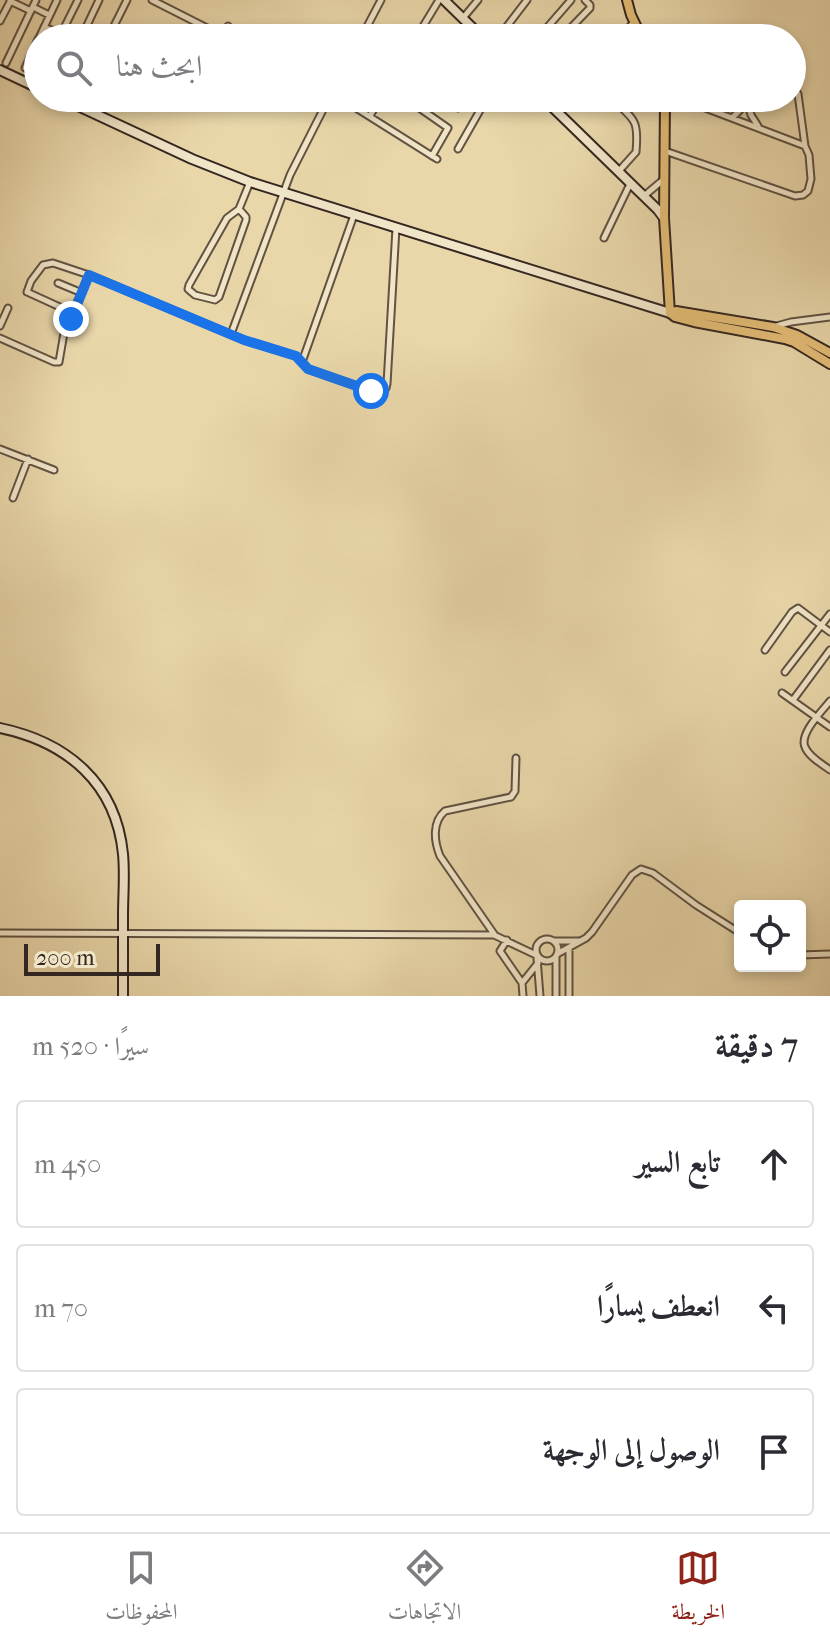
<!DOCTYPE html>
<html lang="ar">
<head>
<meta charset="utf-8">
<style>
	body { margin:0; font-family:"IM FELL French Canon",Amiri,serif; background:#f2f2f3; color:#2b2b33; direction:rtl }
	.controls { position:absolute; right:24px; bottom:24px; display:grid; overflow:hidden; border-radius:8px; box-shadow:0 4px 12px #0003 }
	.controls button { width:72px; height:72px; display:grid; place-items:center; padding:0; border:0; border-bottom:2px solid #e1e1e2; background:#fff; color:#2b2b33; font:40px sans-serif }
	.scale { position:absolute; left:24px; bottom:20px; width:136px; box-sizing:border-box; padding-left:8px; border:4px solid #342620; border-top:0; font-size:22px; line-height:28px; white-space:nowrap; color:#342620; -webkit-text-stroke:6px #f1e5c8; paint-order:stroke }
	.stop { position:absolute; width:24px; height:24px; margin:-18px; border:6px solid #1a73e8; border-radius:50%; background:#fff }
	.stop.end { background:#1a73e8; border-color:#fff; box-shadow:0 2px 8px #0008 }
	.list { margin:0; padding:0; list-style:none }
	h2 { display:flex; justify-content:space-between; align-items:center; height:104px; margin:0; padding:0 32px; font-size:34px }
	h2 small { font-size:26px; font-weight:400; color:#7c7c81 }
	.list li { display:grid; grid-template-columns:52px 1fr auto; gap:24px; align-items:center; box-sizing:border-box; height:128px; margin:0 16px 16px; padding:0 16px; border:2px solid #e1e1e2; border-radius:8px }
	.list b { display:block; font-size:30px; white-space:nowrap }
	.list em { font-size:26px; font-style:normal; color:#7c7c81 }
	.icon { flex:none; width:44px; height:44px; fill:none; stroke:currentColor; stroke-width:2; stroke-linecap:round; stroke-linejoin:round }
	.map { position:relative; flex:none; width:830px; height:996px; overflow:hidden; direction:ltr }
	.search { position:absolute; background:#fff; box-shadow:0 4px 12px #0003; left:24px; right:24px; top:24px; height:88px; display:flex; align-items:center; gap:20px; box-sizing:border-box; padding:0 28px; border-radius:44px; color:#7c7c81; font-size:30px }
	.sheet { height:536px; background:#fff }
	nav { display:flex; justify-content:space-around; align-items:center; box-sizing:border-box; height:112px; border-top:2px solid #e1e1e2; background:#fff; font-size:22px; color:#7c7c81 }
	nav a { display:grid; justify-items:center; gap:4px }
	nav .on { color:#8f2418 }
	.map>svg:first-child { display:block }
</style>
</head>
<body>
<div class="map">
<svg width="830" height="996" viewBox="0 0 830 996">
	<rect width="100%" height="100%" fill="#e9d7aa"/>
	<filter id="stains"><feTurbulence type="fractalNoise" baseFrequency=".0025" numOctaves="4"/><feColorMatrix values="0 0 0 0 .2 0 0 0 0 .09 0 0 0 0 .02 0 0 0 .5 -.17"/></filter>
	<radialGradient id="worn" r=".72"><stop offset=".6" stop-color="#630" stop-opacity="0"/><stop offset="1" stop-color="#630" stop-opacity=".3"/></radialGradient>
	<g fill="none" stroke-linecap="round" stroke-linejoin="round">
		<g stroke="#615242" stroke-width="9">
			<path id="street" d="M 152,0 L 219,34 L 224,33 L 228,26
				M 10,1 L 31,11
				M 33,7 L 49,15
				M 463,18 L 478,0
				M 0,21 L 11,0
				M 65,26 L 91,38
				M 44,27 L 61,34
				M 39,38 L 57,0
				M 59,38 L 78,0
				M 81,38 L 99,0
				M 108,38 L 127,0
				M 361,38 L 381,0
				M 416,38 L 439,0
				M 459,38 L 467,24
				M 498,38 L 527,0
				M 551,38 L 545,32 L 545,30 L 571,0
				M 561,38 L 590,8 L 590,5 L 585,0
				M 619,38 L 634,22
				M 6,63 L 36,0
				M 25,68 L 38,39
				M 340,98 L 437,159
				M 405,98 L 448,128 L 432,156
				M 611,98 C 634,120 639,118 636,152 L 619,171
				M 679,98 L 805,146
				M 746,98 L 751,115 L 758,126
				M 553,106 L 560,98
				M 458,108 L 463,98
				M 421,109 L 427,98
				M 370,116 L 380,98
				M 733,117 L 740,110 L 745,98
				M 458,149 L 487,98
				M 665,151 L 795,196 L 803,195 L 808,191 L 811,179 L 809,155 L 805,146 L 798,94 L 792,85
				M 644,196 L 663,180
				M 239,209 L 246,217 L 246,220 L 219,297 L 215,300 L 195,295 L 188,289 L 189,285 L 227,218 L 239,209 L 250,182
				M 604,238 L 630,184
				M 58,283 L 82,293
				M 73,313 L 27,292 L 31,281 L 43,265 L 53,263 L 89,275 L 244,340 L 296,356 L 308,369 L 371,391 L 381,393 L 386,388 L 387,384 L 396,228
				M 0,326 L 8,308
				M 773,327 L 791,322 L 830,317
				M 231,334 L 290,175 L 329,98
				M 0,338 L 54,362 L 59,362 L 64,333 L 89,275
				M 302,362 L 354,215
				M 0,449 L 54,470
				M 13,498 L 28,459
				M 765,650 L 792,612 L 798,608 L 830,632
				M 785,672 L 830,614
				M 782,693 L 830,727
				M 793,700 L 830,650
				M 830,701 C 822,711 799,734 805,747 C 809,757 822,764 830,770
				M 0,933 L 494,935 L 536,955
				M 494,934 L 440,856 C 434,841 432,822 445,811 L 511,797 L 515,791 L 516,758
				M536 950a11 11 0 1 1 22 0a11 11 0 1 1-22 0Z
				M 507,940 L 500,951 L 522,983 L 523,996
				M 554,941 L 579,941
				M 569,948 L 569,996
				M 557,954 L 586,938 L 592,932 L 632,875 L 641,869 L 653,873 L 696,905 L 740,933
				M 800,955 L 830,954
				M 537,958 L 540,996
				M 522,983 L 538,963
				M 556,996 L 556,957"/>
		</g>
		<g stroke="#342620" stroke-width="12">
			<path id="secondary" d="M 444,0 L 483,38
				M 0,70 L 38,88
				M 61,98 L 192,159 L 250,182 L 670,313
				M 543,98 L 658,210 L 664,218
				M 0,728 C 67,742 116,783 123,854 C 125,875 123,896 123,916 C 123,943 123,969 123,996"/>
		</g>
		<g stroke="#342620" stroke-width="12">
			<path id="primary" d="M 627,0 L 631,15 L 642,38
				M 665,98 L 664,218 L 670,313
				M 670,313 L 675,317 L 694,322 L 785,339 L 794,342 L 830,364
				M 670,313 L 676,311 L 773,327 L 797,335 L 830,353"/>
		</g>
		<use href="#street" stroke="#f1e5c8" stroke-width="5"/>
		<use href="#secondary" stroke="#f1e5c8" stroke-width="8"/>
		<use href="#primary" stroke="#e4bc75" stroke-width="8"/>
	</g>
	<g fill="none" stroke-linecap="round" stroke-linejoin="round">
		<path stroke="#1a73e8" stroke-width="10" d="M 71,319 L 89,275 L 244,340 L 296,356 L 308,369 L 371,391"/>
	</g>
	<rect width="100%" height="100%" filter="url(#stains)"/>
	<rect width="100%" height="100%" fill="url(#worn)"/>
</svg>
<div class="controls">
<button><svg class="icon" aria-label="locate" viewBox="0 0 24 24"><circle cx="12" cy="12" r="6"/><path d="M12 2v4M12 18v4M2 12h4M18 12h4"/></svg></button>
</div>
<div class="scale">200 m</div>
<div class="stop" style="left:371px;top:391px"></div>
<div class="stop end" style="left:71px;top:319px"></div>
<div class="search"><svg class="icon" aria-label="search" viewBox="0 0 24 24"><circle cx="10" cy="10" r="6"/><path d="M15 15l6 6"/></svg>ابحث هنا</div>
</div>
<section class="sheet">
<h2>7 دقيقة<small>سيرًا · 520 m</small></h2>
<ul class="list">
<li><svg class="icon" aria-label="ahead" viewBox="0 0 24 24"><path d="M12 20V5M6 11l6-6 6 6"/></svg><div><b>تابع السير</b></div><em>450 m</em></li>
<li><svg class="icon" aria-label="left" viewBox="0 0 24 24"><path d="M17 20v-9H6M10 6l-5 5 5 5"/></svg><div><b>انعطف يسارًا</b></div><em>70 m</em></li>
<li><svg class="icon" aria-label="arrive" viewBox="0 0 24 24"><path d="M6 21V4h12l-3 4 3 4H6"/></svg><div><b>الوصول إلى الوجهة</b></div></li>
</ul>
</section>
<nav>
<a class="on"><svg class="icon" aria-label="map" viewBox="0 0 24 24"><path d="M3 6l6-2 6 2 6-2v14l-6 2-6-2-6 2zM9 4v14M15 6v14"/></svg>الخريطة</a>
<a><svg class="icon" aria-label="directions" viewBox="0 0 24 24"><path d="M12 3l9 9-9 9-9-9zM9 14v-3h6M13 9l2 2-2 2"/></svg>الاتجاهات</a>
<a><svg class="icon" aria-label="saved" viewBox="0 0 24 24"><path d="M7 4h10v16l-5-4-5 4z"/></svg>المحفوظات</a>
</nav>
</body>
</html>
